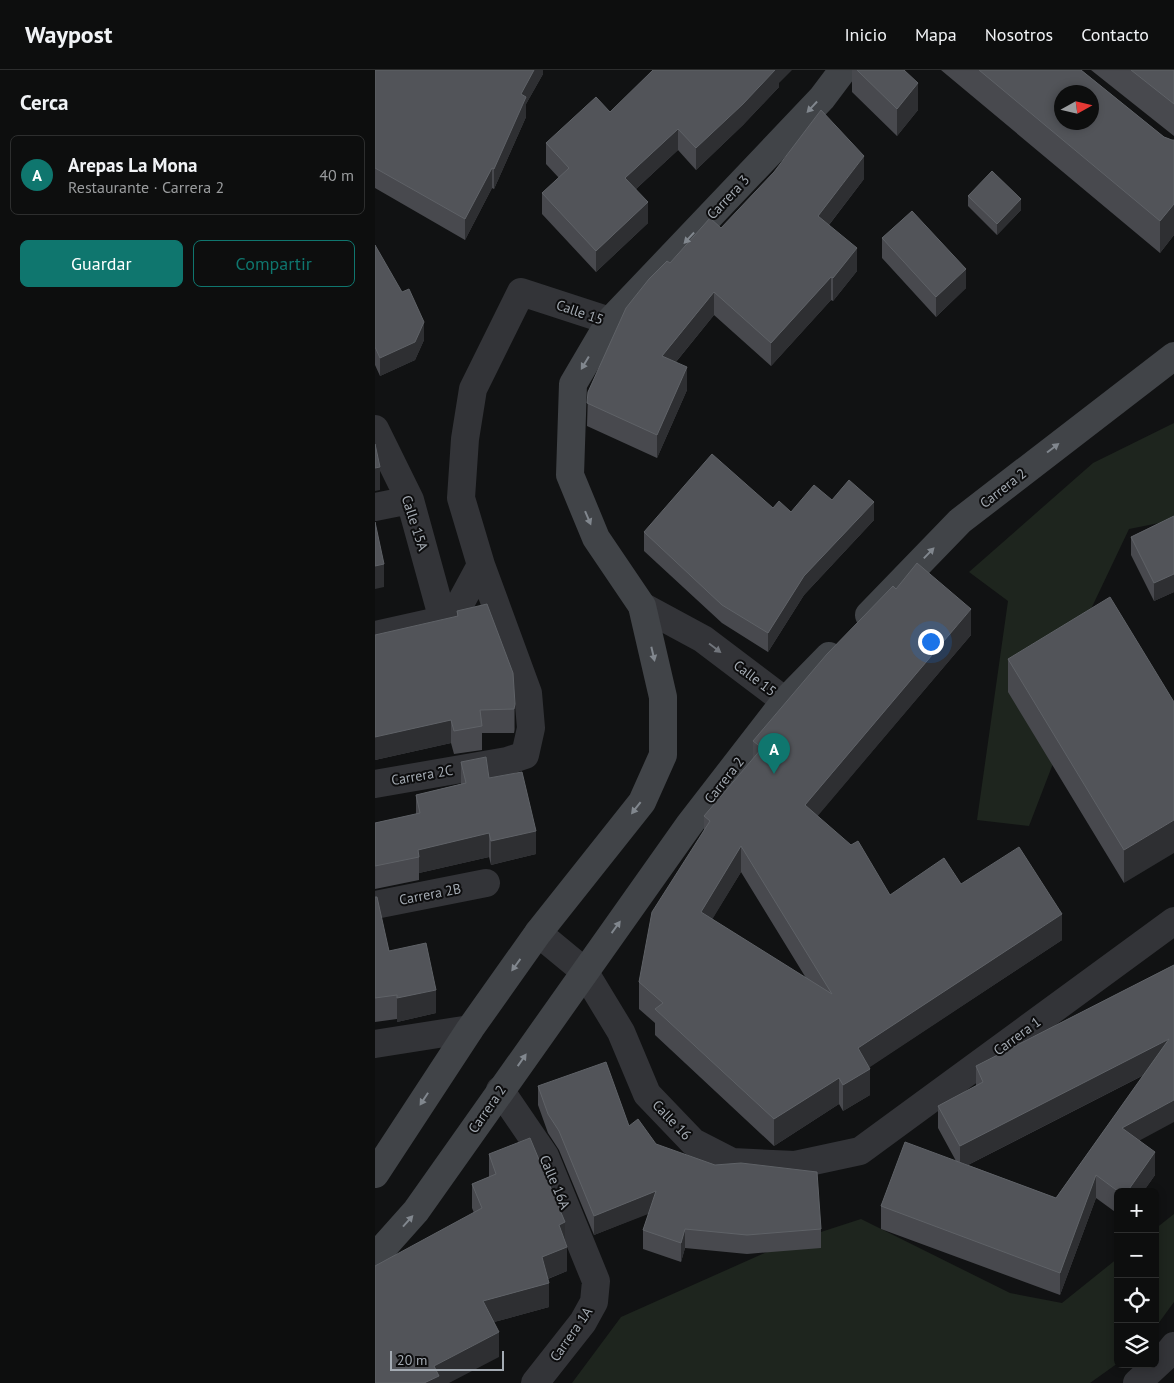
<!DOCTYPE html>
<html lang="es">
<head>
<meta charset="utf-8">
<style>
	body { margin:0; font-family:"PT Sans",sans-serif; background:#161717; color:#f1f3f6 }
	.controls { position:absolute; right:15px; bottom:15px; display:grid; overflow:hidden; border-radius:8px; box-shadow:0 2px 8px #0003 }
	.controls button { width:45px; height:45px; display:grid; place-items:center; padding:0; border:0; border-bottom:1px solid #2d2e2e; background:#0d0e0e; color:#f1f3f6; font:25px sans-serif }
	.compass { position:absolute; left:679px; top:15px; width:45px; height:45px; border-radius:50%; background:#0d0e0e; box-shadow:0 2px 8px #0003; rotate:82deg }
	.scale { position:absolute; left:15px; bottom:12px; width:114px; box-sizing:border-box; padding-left:5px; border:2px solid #a4abb3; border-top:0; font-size:14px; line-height:18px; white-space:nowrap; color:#a4abb3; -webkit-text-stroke:4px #0d0d0e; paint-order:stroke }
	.you { position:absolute; left:555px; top:571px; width:18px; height:18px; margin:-12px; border:4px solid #fff; border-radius:50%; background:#1a73e8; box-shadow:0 0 0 8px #1a73e833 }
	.badge { display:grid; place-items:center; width:32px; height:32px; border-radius:50%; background:#0f766e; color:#fff; font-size:16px; font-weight:700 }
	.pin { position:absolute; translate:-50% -41px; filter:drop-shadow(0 1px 2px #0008) }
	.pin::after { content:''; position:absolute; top:26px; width:18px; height:15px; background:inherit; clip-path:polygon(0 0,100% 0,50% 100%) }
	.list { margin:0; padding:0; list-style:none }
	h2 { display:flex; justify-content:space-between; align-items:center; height:65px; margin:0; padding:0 20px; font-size:21px }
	h2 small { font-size:16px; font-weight:400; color:#9a9c9e }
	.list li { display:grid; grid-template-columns:32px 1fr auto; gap:15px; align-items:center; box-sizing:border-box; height:80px; margin:0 10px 10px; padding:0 10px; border:1px solid #2d2e2e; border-radius:8px }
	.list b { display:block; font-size:19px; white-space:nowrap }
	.list p { margin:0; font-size:16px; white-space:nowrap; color:#9a9c9e }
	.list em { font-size:16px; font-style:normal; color:#9a9c9e }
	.actions { display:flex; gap:10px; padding:15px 20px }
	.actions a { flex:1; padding:11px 0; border:1px solid #0f766e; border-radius:8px; text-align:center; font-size:18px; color:#0f766e }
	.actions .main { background:#0f766e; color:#fff }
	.icon { flex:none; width:28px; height:28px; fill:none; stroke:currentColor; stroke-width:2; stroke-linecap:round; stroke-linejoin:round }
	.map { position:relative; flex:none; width:799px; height:1313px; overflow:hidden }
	header { display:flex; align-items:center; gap:30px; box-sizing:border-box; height:70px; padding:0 25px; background:#0d0e0e; border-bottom:1px solid #2d2e2e }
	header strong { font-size:24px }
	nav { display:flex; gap:28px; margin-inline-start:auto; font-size:18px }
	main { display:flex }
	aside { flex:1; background:#0d0e0e }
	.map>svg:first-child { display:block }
</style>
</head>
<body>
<header>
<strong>Waypost</strong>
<nav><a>Inicio</a><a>Mapa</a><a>Nosotros</a><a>Contacto</a></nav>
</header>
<main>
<aside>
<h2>Cerca<small></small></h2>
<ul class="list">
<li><span class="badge">A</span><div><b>Arepas La Mona</b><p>Restaurante · Carrera 2</p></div><em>40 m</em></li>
</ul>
<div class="actions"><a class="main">Guardar</a><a>Compartir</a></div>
</aside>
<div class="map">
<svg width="799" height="1313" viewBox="0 0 799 1313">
	<rect width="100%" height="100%" fill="#111213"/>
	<path fill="#1e251e" d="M 799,353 L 799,450 L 754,459 L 707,558 L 679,691 L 654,756 L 602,750 L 633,531 L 594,502 L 718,393 Z
		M 799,1144 L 799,1232 L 780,1258 L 780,1159 Z
		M 486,1149 L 635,1223 L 687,1233 L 743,1188 L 743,1293 L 715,1313 L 197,1313 L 246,1247 L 412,1173 Z"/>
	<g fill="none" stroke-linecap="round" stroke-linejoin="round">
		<path stroke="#333438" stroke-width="28" d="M 0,359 L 35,430 L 68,550
			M 0,437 L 35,430
			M 267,536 L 328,569 L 410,631
			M 0,565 L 68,550 L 86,532 L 106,495
			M 0,714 L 132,691 L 150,685 L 156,658 L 153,623 L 106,495 L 86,428 L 90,369 L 98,319 L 146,222 L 235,251
			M 0,835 L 111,813
			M 163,863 L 209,901 L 246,962 L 272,1024 L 318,1072 L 357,1092 L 420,1095 L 485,1081 L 799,851
			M 0,974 L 95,959
			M 125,1020 L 170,1086 L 221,1211 L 219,1232 L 208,1252 L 160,1313
			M 762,1313 L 790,1287 L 799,1276"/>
		<path stroke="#414448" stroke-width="28" d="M 494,545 L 585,451 L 799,286
			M 0,1104 L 95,959 L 163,863 L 267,732 L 288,685 L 288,627 L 267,536 L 221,468 L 195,405 L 198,314 L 235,251 L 447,28 L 468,0
			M 0,1187 L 41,1141 L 314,755 L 410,631 L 454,586"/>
	</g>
	<path fill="#48494e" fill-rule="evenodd" d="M 0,0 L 168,0 L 168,4 L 151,34 L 151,47 L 119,119 L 117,118 L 90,170 L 0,118 Z
		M 477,0 L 529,0 L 543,40 L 522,66 L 477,22 Z
		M 566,0 L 706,0 L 789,67 L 797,70 L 799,70 L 799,165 L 785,183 Z
		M 716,0 L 799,0 L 799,66 Z
		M 404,13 L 404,17 L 368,55 L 321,100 L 303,80 L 261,119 L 273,153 L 221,202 L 167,144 L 167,123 L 184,108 L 171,94 L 171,73 L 235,42 Z
		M 489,109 L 454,155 L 482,201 L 458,231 L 456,230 L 396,296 L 339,245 L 301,292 L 312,320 L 282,388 L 212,356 L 213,322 L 295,193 Z
		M 593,126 L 646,140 L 622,165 L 593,136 Z
		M 507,168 L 591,218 L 561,247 L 507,188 Z
		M 0,175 L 49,270 L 40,290 L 5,306 L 0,295 Z
		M 457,430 L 499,450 L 429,525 L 393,582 L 347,553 L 269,481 L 269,462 L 398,438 L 416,442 Z
		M 799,446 L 799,522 L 779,531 L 756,485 L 756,467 Z
		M 521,519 L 596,565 L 442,746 L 515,825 L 586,814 L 687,870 L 494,997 L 495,1025 L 468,1041 L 464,1034 L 399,1076 L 280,965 L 280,953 L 264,939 L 264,912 L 329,760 L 329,746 L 378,688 L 378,671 ZM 366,802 L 431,908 L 337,849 Z
		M 82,541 L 138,603 L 140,657 L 139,663 L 107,663 L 107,680 L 79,684 L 76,673 L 0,690 L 82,546 Z
		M 633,589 L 799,632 L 749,813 L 633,622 Z
		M 86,692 L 114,708 L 161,784 L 116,795 L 114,787 L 44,803 L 44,810 L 0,819 L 0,753 L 41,744 L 41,725 L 86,714 Z
		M 0,827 L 14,881 L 61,943 L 22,952 L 22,949 L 0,952 Z
		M 799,895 L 765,1071 L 780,1105 L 768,1122 L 743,1122 L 743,1144 L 721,1128 L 685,1225 L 506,1159 L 506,1136 L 581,1091 L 563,1058 L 563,1036 L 601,1016 L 601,996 ZM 769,1005 L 681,1128 L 593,1095 Z
		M 163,1016 L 254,1056 L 281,1074 L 446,1159 L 446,1178 L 372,1184 L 310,1178 L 306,1192 L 268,1179 L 268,1160 L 274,1143 L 219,1165 L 184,1080 L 173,1063 L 163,1035 Z
		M 114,1084 L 190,1171 L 192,1201 L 173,1209 L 174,1237 L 119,1252 L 124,1287 L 99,1143 L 97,1138 L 97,1114 L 114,1107 Z"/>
	<path fill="#2e2f32" d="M 159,0 L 168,0 L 168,4 L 151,34 L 151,47 L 119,119 L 119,99 L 146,24 Z
		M 400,0 L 417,0 L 404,13 L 404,17 L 368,55 L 321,100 L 321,78 Z
		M 543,13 L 543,40 L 522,66 L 522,39 Z
		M 303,59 L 303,80 L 250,129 L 250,108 Z
		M 489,86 L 489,109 L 443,169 L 443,146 Z
		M 117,98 L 117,118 L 90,170 L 90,149 Z
		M 646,129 L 646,140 L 622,165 L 622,154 Z
		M 273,132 L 273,153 L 221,202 L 221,181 Z
		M 799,134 L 799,165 L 785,183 L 785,151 Z
		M 482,178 L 482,201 L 458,231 L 458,208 Z
		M 591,199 L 591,218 L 561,247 L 561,227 Z
		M 456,207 L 456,230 L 396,296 L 396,273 Z
		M 339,222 L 339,245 L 287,309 L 287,286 Z
		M 49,252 L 49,270 L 40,290 L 5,306 L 5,288 Z
		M 312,297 L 312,320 L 282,388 L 282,365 Z
		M 5,397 L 5,420 L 0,421 L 0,398 Z
		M 499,432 L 499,450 L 429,525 L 393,582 L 393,563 L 429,506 Z
		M 9,494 L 9,517 L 0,519 L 0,496 Z
		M 799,504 L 799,522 L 779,531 L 779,513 Z
		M 596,539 L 596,565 L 430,761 L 430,735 Z
		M 140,634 L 140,657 L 139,663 L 139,639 Z
		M 76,650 L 76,673 L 0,690 L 0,667 Z
		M 799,750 L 799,783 L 749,813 L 749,780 Z
		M 161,761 L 161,784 L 116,795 L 116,771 Z
		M 114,763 L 114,787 L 44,803 L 44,787 L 43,780 Z
		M 366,776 L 366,802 L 326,868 L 326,842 Z
		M 687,844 L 687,870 L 483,1005 L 483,978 Z
		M 61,920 L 61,943 L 22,952 L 22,928 Z
		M 794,969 L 794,992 L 585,1099 L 585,1076 Z
		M 495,999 L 495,1025 L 468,1041 L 468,1015 Z
		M 464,1008 L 464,1034 L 399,1076 L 399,1049 Z
		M 799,1030 L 799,1052 L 747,1080 L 747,1058 Z
		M 780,1082 L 780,1105 L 768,1122 L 752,1122 Z
		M 721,1105 L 721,1128 L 685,1225 L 685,1203 Z
		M 281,1121 L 281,1141 L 219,1165 L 219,1146 Z
		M 190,1152 L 190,1177 L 184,1155 Z
		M 310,1159 L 310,1178 L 306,1192 L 306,1173 Z
		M 192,1177 L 192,1201 L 167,1211 L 167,1187 Z
		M 174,1213 L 174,1237 L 108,1255 L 108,1231 Z
		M 124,1262 L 124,1287 L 74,1313 L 49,1313 L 59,1296 Z"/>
	<path fill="#525459" stroke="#5f6267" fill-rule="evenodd" d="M 0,0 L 159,0 L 146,24 L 151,27 L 119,99 L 117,98 L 90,149 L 0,98 Z
		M 278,0 L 400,0 L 368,34 L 321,78 L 303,59 L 250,108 L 273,132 L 221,181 L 167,123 L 194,98 L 171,73 L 221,27 L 235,42 Z
		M 482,0 L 529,0 L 543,13 L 522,39 Z
		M 604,0 L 706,0 L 789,67 L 797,70 L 799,70 L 799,134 L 785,151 ZM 686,22 L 716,22 L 716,52 L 686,52 Z
		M 756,0 L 799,0 L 799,34 Z
		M 446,40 L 489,86 L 443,146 L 482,178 L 458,208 L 456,207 L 396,273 L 339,222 L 287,286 L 312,297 L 282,365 L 212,333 L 213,322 L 251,238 L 274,209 L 292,191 L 295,193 L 335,148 L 346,158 L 399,102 Z
		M 617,101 L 646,129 L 622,154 L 593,126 Z
		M 537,141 L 591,199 L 561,227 L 507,168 Z
		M 0,175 L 27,222 L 34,219 L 49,252 L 40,272 L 5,288 L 0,277 Z
		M 0,374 L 5,397 L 0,398 Z
		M 337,384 L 398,438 L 404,431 L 416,442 L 439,415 L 457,430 L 474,410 L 499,432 L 429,506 L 393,563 L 347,535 L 269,462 Z
		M 799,446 L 799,504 L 779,513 L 756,467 Z
		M 0,452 L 9,494 L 0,496 Z
		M 542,493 L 596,539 L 430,735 L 476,775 L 483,771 L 515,825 L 569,788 L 586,814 L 644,777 L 687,844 L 483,978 L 495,999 L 468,1015 L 464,1008 L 399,1049 L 280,939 L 288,933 L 264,912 L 277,842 L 335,751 L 329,746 L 387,678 L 378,671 L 452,584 L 518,516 L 521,519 ZM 366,776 L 457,924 L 326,842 Z
		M 735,527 L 799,632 L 799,750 L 749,780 L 633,589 Z
		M 112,534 L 138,603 L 140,634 L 139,639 L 105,640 L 107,656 L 79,661 L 76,650 L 0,667 L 0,565 L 83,546 L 82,541 Z
		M 111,687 L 114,708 L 147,702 L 161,761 L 116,771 L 114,763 L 43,780 L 44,787 L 0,796 L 0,753 L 45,743 L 41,725 L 91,713 L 86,692 Z
		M 0,827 L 2,827 L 14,881 L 51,873 L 61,920 L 22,928 L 22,925 L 0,928 Z
		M 799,895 L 799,1030 L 747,1058 L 780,1082 L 752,1122 L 744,1122 L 721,1105 L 685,1203 L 506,1136 L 530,1072 L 681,1128 L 794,969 L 585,1076 L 563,1036 L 608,1012 L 601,996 Z
		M 231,992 L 254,1056 L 263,1049 L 281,1074 L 340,1095 L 366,1093 L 442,1102 L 446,1159 L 372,1165 L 310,1159 L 306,1173 L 268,1160 L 281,1121 L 219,1146 L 184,1061 L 173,1044 L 163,1016 Z
		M 155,1068 L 190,1152 L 184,1155 L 192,1177 L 167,1187 L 174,1213 L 108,1231 L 124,1262 L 59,1296 L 64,1306 L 49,1313 L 0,1313 L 0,1196 L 107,1138 L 97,1114 L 121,1104 L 114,1084 Z"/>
	<defs><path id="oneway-solid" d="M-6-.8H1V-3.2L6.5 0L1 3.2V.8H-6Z" transform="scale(1.25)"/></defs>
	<g fill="#81878e">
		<use href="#oneway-solid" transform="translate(437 37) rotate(133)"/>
		<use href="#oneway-solid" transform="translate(314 168) rotate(133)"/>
		<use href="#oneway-solid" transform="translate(210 293) rotate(121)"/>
		<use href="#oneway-solid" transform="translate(678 378) rotate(-37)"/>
		<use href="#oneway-solid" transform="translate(213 448) rotate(67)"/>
		<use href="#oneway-solid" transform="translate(554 483) rotate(-46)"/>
		<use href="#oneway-solid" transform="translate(278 584) rotate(77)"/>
		<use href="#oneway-solid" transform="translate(261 738) rotate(128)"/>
		<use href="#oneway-solid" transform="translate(241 857) rotate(-54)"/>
		<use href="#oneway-solid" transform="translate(141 895) rotate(126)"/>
		<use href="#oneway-solid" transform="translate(147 990) rotate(-55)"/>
		<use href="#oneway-solid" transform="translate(49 1029) rotate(123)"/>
		<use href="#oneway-solid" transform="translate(33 1151) rotate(-48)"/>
	</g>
	<use fill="#71757c" href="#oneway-solid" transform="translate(340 578) rotate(37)"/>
	<g text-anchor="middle" stroke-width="4" stroke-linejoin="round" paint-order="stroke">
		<g font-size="14" fill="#a4abb3" stroke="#0d0d0e">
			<text transform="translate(353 127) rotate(-47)" y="5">Carrera 3</text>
			<text transform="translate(205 242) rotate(19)" y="5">Calle 15</text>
			<text transform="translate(628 418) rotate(-38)" y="5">Carrera 2</text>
			<text transform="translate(40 453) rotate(72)" y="5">Calle 15A</text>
			<text transform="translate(380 608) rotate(37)" y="5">Calle 15</text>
			<text transform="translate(47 705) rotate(-10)" y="5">Carrera 2C</text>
			<text transform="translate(349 710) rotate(-52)" y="5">Carrera 2</text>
			<text transform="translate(55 824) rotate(-11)" y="5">Carrera 2B</text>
			<text transform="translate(642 966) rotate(-36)" y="5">Carrera 1</text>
			<text transform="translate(112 1039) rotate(-55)" y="5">Carrera 2</text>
			<text transform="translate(297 1050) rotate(46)" y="5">Calle 16</text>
			<text transform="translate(180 1112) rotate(67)" y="5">Calle 16A</text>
			<text transform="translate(196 1264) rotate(-55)" y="5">Carrera 1A</text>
		</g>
	</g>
</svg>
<div class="controls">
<button>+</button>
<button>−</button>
<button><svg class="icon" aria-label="locate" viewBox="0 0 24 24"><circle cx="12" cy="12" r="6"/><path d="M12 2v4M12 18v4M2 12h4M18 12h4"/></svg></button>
<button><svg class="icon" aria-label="layers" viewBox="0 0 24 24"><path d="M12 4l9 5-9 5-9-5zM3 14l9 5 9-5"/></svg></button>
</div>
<svg class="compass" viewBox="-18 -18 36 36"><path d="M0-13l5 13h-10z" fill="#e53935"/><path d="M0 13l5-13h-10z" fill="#9a9c9e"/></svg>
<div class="scale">20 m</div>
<div class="you"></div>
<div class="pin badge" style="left:399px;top:704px">A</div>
</div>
</main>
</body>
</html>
